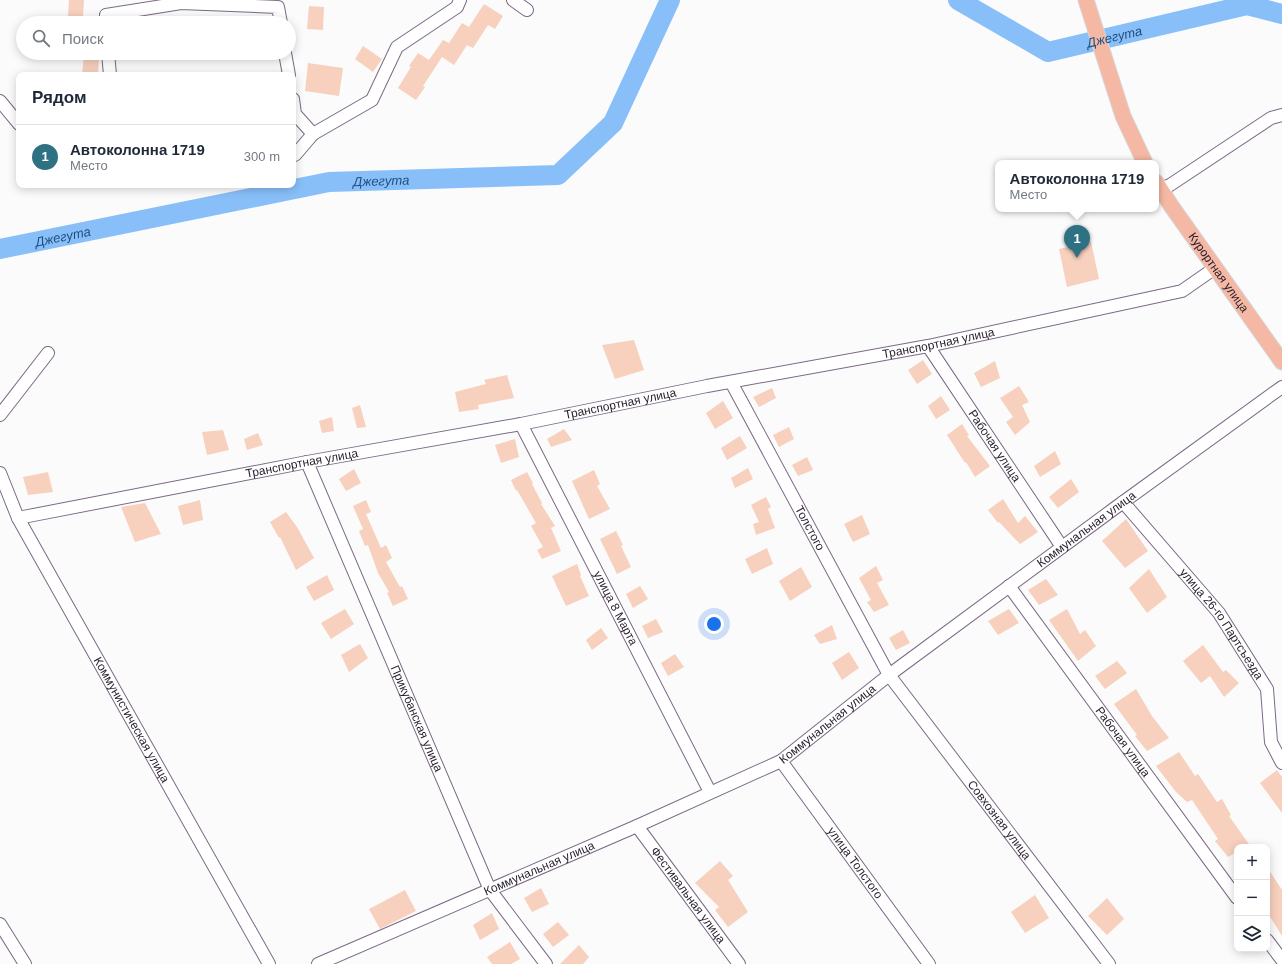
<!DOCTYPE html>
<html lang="ru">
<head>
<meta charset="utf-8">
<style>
	body { margin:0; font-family:Arial,sans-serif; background:#f2f2f3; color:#1f2937 }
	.controls { position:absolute; right:12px; bottom:12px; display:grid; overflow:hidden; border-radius:8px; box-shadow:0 2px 10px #0003 }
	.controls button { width:36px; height:36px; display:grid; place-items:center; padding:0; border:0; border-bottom:1px solid #e0e1e3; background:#fff; color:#1f2937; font:20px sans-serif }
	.you { position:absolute; left:714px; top:624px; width:14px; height:14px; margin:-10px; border:3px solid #fff; border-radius:50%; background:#1a73e8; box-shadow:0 0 0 6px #1a73e833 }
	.badge { display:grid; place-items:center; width:26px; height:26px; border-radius:50%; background:#2e7182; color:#fff; font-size:13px; font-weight:700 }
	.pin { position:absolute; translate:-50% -33px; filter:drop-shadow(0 1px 2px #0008) }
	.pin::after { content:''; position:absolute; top:21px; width:14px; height:12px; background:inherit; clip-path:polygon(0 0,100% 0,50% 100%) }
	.popup { position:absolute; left:995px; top:160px; width:164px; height:52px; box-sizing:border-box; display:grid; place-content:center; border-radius:8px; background:#fff; filter:drop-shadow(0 1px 3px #0005); font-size:13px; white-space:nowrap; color:#747a83 }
	.popup b { font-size:15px; color:#1f2937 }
	.popup::after { content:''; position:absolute; left:50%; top:100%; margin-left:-8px; border:8px solid transparent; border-top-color:#fff }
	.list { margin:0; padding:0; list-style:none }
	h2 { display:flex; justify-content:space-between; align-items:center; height:52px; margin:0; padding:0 16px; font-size:17px }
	h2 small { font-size:13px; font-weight:400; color:#747a83 }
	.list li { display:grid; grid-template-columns:26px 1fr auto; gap:12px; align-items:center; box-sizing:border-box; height:64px; padding:0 16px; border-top:1px solid #e0e1e3 }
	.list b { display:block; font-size:15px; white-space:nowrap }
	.list p { margin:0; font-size:13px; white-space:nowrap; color:#747a83 }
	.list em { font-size:13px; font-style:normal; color:#747a83 }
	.icon { flex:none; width:22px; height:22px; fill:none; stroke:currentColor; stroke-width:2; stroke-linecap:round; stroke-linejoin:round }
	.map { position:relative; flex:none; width:1282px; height:964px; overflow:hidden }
	.search { position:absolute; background:#fff; box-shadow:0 2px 10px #0003; left:16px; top:16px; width:280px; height:44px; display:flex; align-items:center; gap:10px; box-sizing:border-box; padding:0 14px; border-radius:22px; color:#747a83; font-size:15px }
	.panel { position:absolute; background:#fff; box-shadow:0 2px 10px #0003; left:16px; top:72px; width:280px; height:116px; border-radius:8px }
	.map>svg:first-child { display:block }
</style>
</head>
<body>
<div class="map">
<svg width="1282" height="964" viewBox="0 0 1282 964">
	<rect width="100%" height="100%" fill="#fbfbfb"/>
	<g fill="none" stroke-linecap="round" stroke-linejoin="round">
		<g stroke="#88bff9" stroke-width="20">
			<path id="s1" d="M 958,0 L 1048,52 L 1247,5 L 1282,14"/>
			<path id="s2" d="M 0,249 L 329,182 L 558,175 L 613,123 L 670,0"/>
		</g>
	</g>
	<path fill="#f7d0be" d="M 69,0 L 84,0 L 83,17 L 68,16 Z
		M 484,4 L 503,16 L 495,29 L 488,25 L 473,48 L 467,45 L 454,65 L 442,57 L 423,86 L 425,87 L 416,100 L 398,88 L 411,67 L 409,66 L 418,53 L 429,60 L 443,40 L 449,43 L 462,23 L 469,27 Z
		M 309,6 L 324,7 L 323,30 L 307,29 Z
		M 363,46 L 382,59 L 373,72 L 355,59 Z
		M 84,56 L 99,57 L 98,75 L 82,75 Z
		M 308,63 L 343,68 L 339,96 L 305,91 Z
		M 1091,242 L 1099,279 L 1067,287 L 1059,249 Z
		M 634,340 L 644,370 L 615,379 L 602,345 Z
		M 923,360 L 932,374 L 917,384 L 908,370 Z
		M 995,361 L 1000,378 L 981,387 L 974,373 Z
		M 507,375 L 514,398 L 478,405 L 479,409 L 459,412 L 455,392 L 486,384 L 484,380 Z
		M 1019,386 L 1029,402 L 1022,405 L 1030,422 L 1015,435 L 1006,422 L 1013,417 L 1000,398 Z
		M 772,388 L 776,398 L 759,407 L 753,397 Z
		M 941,396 L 950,410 L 936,419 L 928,406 Z
		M 723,401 L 733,418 L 715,429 L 706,413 Z
		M 360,405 L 366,427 L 357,428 L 352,408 Z
		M 332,417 L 334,431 L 322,433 L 319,421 Z
		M 962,424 L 969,435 L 967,436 L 990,466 L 975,477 L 966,462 L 965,463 L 947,435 Z
		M 789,427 L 794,439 L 779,447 L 773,435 Z
		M 564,429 L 572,440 L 551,447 L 547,439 Z
		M 223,430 L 229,450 L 207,455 L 202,432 Z
		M 258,433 L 263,445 L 247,450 L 244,439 Z
		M 740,436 L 747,448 L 727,460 L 721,448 Z
		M 515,439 L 519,457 L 501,463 L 495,445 Z
		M 1055,451 L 1061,464 L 1040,477 L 1034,466 Z
		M 807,457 L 813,470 L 798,476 L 792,465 Z
		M 748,468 L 753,479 L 735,488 L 731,478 Z
		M 354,469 L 361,483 L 346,491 L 339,479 Z
		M 594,470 L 600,484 L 597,486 L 610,509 L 589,519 L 572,481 Z
		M 48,472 L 53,492 L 28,495 L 23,477 Z
		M 527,472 L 533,483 L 532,484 L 542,503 L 541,504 L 555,526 L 551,528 L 561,551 L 542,559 L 537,550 L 543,547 L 531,526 L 536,523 L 517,490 L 516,491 L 511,480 Z
		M 1071,479 L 1079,492 L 1058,508 L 1049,497 Z
		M 766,497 L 771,507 L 768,509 L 775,528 L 756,535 L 753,524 L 759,522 L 751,505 Z
		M 1003,499 L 1018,523 L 1025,516 L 1038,532 L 1020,544 L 999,522 L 998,523 L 988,510 Z
		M 200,500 L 203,520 L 183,525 L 178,506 Z
		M 366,500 L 371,512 L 366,514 L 381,548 L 386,545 L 392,558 L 386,562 L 400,587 L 402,586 L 408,599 L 393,606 L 387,593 L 389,592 L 378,573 L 368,545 L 365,546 L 359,531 L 363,529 L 353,506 Z
		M 145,503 L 161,534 L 135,542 L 121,507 Z
		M 286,512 L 297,527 L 314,558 L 296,570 L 280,537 L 279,538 L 270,522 Z
		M 862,515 L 870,534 L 853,542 L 844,524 Z
		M 1126,519 L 1148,551 L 1125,568 L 1102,541 Z
		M 616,531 L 623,545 L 621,546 L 631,567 L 617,574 L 600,539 Z
		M 767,548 L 773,564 L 752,574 L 745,559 Z
		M 577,564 L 581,575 L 580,576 L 589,596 L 566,606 L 552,576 Z
		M 876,566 L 883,580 L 877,583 L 889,605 L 874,612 L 867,602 L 871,600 L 859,578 Z
		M 801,567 L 812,587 L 790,601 L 779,581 Z
		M 1149,569 L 1167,597 L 1147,613 L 1129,588 Z
		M 327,575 L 334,590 L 314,601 L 306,587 Z
		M 1046,579 L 1058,595 L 1039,605 L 1028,590 Z
		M 640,586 L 648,599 L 633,608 L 626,594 Z
		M 345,609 L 354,624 L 331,639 L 321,623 Z
		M 1009,609 L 1019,623 L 998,635 L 988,621 Z
		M 1067,609 L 1080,634 L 1085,630 L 1096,646 L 1078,661 L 1049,620 Z
		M 656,619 L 663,632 L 648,638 L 642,626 Z
		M 832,625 L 837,639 L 820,644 L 814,635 Z
		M 601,628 L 608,638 L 592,650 L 586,640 Z
		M 903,630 L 910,643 L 896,650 L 889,638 Z
		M 360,644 L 368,658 L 349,672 L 341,655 Z
		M 1203,645 L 1223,672 L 1226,670 L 1239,683 L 1224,697 L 1210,676 L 1201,683 L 1183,661 Z
		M 849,652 L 859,668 L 842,680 L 832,663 Z
		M 675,654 L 684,667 L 668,676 L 661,663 Z
		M 1117,661 L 1127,673 L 1105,689 L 1095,676 Z
		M 1136,689 L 1152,716 L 1169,738 L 1147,751 L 1135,736 L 1137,735 L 1114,704 Z
		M 1179,752 L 1195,776 L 1198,774 L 1217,802 L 1222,799 L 1231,815 L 1229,816 L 1251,847 L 1237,847 L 1237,852 L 1228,857 L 1215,841 L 1218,839 L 1192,800 L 1187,802 L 1176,792 L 1156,766 Z
		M 1277,770 L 1282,777 L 1282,813 L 1260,783 Z
		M 720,861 L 733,876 L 728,880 L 748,912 L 728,927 L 715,910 L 719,907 L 695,883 Z
		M 1267,867 L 1282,890 L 1282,936 L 1267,912 Z
		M 541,888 L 549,904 L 532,912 L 524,898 Z
		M 405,890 L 416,911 L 380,929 L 369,909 Z
		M 1035,895 L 1049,918 L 1025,933 L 1011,912 Z
		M 1107,898 L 1124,919 L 1107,935 L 1088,916 Z
		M 492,913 L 499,929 L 480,940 L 473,925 Z
		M 558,922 L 569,935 L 553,947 L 543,934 Z
		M 510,942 L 520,959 L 511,964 L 492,964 L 487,957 Z
		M 579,945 L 589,957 L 583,964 L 560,964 Z"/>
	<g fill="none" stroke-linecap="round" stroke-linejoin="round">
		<g stroke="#7c6986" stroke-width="14">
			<g id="minor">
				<path d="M 513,0 L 527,10"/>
				<path d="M 106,23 L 106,15 L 181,3 L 278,7 L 281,23"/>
				<path d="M 108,53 L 110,75"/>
				<path d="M 285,53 L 289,75"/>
				<path d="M 293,99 L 295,114 L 313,134 L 372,100 L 397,47 L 457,7 L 460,0"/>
				<path d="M 0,101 L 19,124"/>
				<path d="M 293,155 L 295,155 L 313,134"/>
				<path d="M 1161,189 L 1170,185 L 1271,118 L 1282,115"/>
				<path id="s3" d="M 928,346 L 1062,547"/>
				<path id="s4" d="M 731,382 L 889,675 L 1109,964"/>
				<path d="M 0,415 L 48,353"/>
				<path id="s5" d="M 521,424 L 710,792"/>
				<path id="s6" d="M 307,462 L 490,890 L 546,964"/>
				<path id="s7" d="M 0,473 L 18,518 L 269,964"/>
				<path id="s8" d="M 1123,502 L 1219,613 L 1267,689 L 1271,742 L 1282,763"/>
				<path id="s9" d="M 18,518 L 307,462 L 521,424 L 707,386 L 928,346 L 1182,291 L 1215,268"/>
				<path id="s10" d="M 1009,586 L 1237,898"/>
				<path id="s11" d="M 781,761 L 929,964"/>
				<path id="s12" d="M 637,826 L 739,964"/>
				<path d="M 0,924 L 25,964"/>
				<path d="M 1267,940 L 1282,960"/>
				<path id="s13" d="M 318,964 L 637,826 L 781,761 L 889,675 L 1115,508 L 1282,387"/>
			</g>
		</g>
		<g stroke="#d8d6d8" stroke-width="17">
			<g id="major">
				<path d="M 1086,0 L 1123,116 L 1145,163"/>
				<path id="s14" d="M 1156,182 L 1172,207 L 1282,362"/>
			</g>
		</g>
		<use href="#minor" stroke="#fff" stroke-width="12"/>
		<use href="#major" stroke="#f5b8a4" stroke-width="15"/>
	</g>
	<g text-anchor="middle" stroke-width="3.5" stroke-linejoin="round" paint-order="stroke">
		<g font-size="12" fill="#251d29" stroke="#fbfbfb">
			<text dy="4" stroke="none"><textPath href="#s14" startOffset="110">Курортная улица</textPath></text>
			<text dy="4" stroke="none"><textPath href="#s9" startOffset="937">Транспортная улица</textPath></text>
			<text dy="4" stroke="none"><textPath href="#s9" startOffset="613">Транспортная улица</textPath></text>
			<text dy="4" stroke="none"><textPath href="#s3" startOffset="120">Рабочая улица</textPath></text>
			<text dy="4" stroke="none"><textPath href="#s9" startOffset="289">Транспортная улица</textPath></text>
			<text dy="4" stroke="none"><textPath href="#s4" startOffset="166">Толстого</textPath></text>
			<text dy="4" stroke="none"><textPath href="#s13" startOffset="889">Коммунальная улица</textPath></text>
			<text dy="4" stroke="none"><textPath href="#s5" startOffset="207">улица 8 Марта</textPath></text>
			<text dy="4" stroke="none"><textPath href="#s8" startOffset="157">улица 26-го Партсъезда</textPath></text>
			<text dy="4" stroke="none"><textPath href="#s6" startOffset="279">Прикубанская улица</textPath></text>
			<text dy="4" stroke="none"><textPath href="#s7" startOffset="280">Коммунистическая улица</textPath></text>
			<text dy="4" stroke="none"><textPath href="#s13" startOffset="565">Коммунальная улица</textPath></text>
			<text dy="4" stroke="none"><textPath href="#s10" startOffset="193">Рабочая улица</textPath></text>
			<text dy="4" stroke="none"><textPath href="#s4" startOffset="515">Совхозная улица</textPath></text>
			<text dy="4" stroke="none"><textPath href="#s11" startOffset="126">улица Толстого</textPath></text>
			<text dy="4" stroke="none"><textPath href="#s13" startOffset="241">Коммунальная улица</textPath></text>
			<text dy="4" stroke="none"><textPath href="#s12" startOffset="86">Фестивальная улица</textPath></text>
		</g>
		<g font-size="13" font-style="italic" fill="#204f7f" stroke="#fbfbfb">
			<text dy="5" stroke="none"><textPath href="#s1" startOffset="172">Джегута</textPath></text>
			<text dy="5" stroke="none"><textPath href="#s2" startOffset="388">Джегута</textPath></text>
			<text dy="5" stroke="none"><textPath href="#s2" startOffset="64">Джегута</textPath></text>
		</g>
	</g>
</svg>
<div class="controls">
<button>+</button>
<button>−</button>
<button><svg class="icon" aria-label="layers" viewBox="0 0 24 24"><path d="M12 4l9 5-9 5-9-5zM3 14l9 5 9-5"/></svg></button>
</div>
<div class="you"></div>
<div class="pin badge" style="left:1077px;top:258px">1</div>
<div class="popup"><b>Автоколонна 1719</b>Место</div>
<div class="search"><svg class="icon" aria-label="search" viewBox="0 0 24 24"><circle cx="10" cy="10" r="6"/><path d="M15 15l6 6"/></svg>Поиск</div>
<section class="panel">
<h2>Рядом<small></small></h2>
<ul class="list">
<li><span class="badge">1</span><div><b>Автоколонна 1719</b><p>Место</p></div><em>300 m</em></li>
</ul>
</section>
</div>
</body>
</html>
